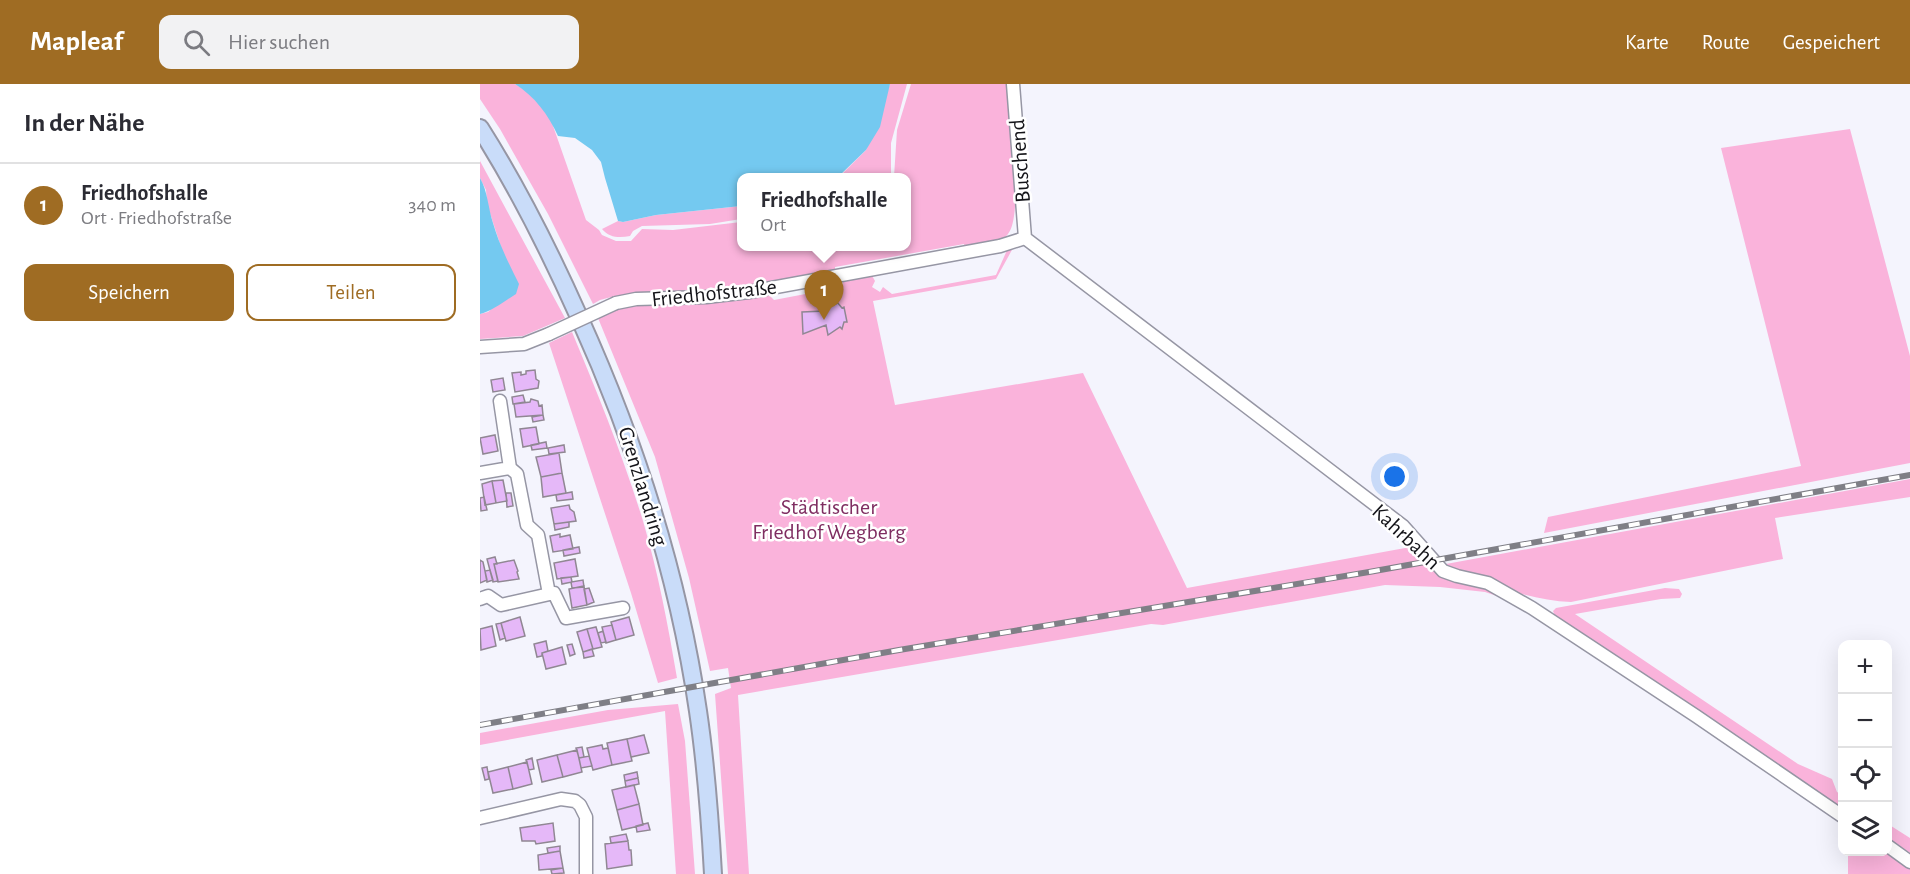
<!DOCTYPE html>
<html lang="de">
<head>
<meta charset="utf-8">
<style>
	body { margin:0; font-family:"Alegreya Sans",sans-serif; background:#f2f2f3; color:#2b2b33 }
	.controls { position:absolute; right:18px; bottom:18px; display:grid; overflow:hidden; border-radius:12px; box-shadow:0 6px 24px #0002 }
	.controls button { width:54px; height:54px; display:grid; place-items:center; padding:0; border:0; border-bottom:2px solid #e1e1e2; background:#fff; color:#2b2b33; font:30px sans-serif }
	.you { position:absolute; left:915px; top:393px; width:21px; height:21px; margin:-15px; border:4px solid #fff; border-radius:50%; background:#1a73e8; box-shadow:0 0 0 9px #1a73e833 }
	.badge { display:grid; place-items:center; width:39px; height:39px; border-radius:50%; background:#9f6c23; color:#fff; font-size:20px; font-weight:700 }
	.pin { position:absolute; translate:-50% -50px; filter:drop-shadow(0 2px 3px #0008) }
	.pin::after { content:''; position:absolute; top:32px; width:21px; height:18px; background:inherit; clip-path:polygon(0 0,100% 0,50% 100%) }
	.popup { position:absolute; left:257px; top:89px; width:174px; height:78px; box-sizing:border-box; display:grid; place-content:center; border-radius:12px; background:#fff; filter:drop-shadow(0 2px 4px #0005); font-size:20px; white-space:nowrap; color:#7c7c81 }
	.popup b { font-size:22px; color:#2b2b33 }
	.popup::after { content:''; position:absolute; left:50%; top:100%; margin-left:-12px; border:12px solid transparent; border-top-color:#fff }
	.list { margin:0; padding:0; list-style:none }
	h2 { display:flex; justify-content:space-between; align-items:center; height:78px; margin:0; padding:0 24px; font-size:26px }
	h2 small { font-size:20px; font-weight:400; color:#7c7c81 }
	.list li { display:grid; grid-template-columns:39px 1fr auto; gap:18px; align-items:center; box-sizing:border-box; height:84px; padding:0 24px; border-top:2px solid #e1e1e2 }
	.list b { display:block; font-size:22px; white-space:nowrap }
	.list p { margin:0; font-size:20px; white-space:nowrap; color:#7c7c81 }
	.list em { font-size:20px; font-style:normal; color:#7c7c81 }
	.actions { display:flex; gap:12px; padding:18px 24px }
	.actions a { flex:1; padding:14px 0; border:2px solid #9f6c23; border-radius:12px; text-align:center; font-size:21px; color:#9f6c23 }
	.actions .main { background:#9f6c23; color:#fff }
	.icon { flex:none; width:33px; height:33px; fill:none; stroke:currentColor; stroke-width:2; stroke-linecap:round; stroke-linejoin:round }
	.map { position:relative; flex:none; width:1430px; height:790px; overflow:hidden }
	header { display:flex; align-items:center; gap:36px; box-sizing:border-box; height:84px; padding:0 30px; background:#9f6c23; color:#fff }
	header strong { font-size:28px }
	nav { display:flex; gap:33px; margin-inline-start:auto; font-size:21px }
	.search { width:420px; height:54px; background:#f2f2f3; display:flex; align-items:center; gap:15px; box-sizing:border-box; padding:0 21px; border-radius:12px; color:#7c7c81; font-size:22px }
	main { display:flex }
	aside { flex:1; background:#fff }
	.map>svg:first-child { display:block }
</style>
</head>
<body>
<header>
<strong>Mapleaf</strong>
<div class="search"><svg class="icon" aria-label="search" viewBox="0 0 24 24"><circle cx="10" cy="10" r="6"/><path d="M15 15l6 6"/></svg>Hier suchen</div>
<nav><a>Karte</a><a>Route</a><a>Gespeichert</a></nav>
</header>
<main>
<aside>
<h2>In der Nähe<small></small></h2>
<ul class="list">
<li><span class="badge">1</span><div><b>Friedhofshalle</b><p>Ort · Friedhofstraße</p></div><em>340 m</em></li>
</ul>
<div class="actions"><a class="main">Speichern</a><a>Teilen</a></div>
</aside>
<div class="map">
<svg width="1430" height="790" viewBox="0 0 1430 790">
	<rect width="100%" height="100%" fill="#f4f4fd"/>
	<path fill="#fab3db" d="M 0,0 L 35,0 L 46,7 L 64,25 L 72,39 L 106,136 L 119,146 L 122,151 L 136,157 L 151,157 L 162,145 L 193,146 L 261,138 L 262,162 L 427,162 L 427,94 L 414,93 L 417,46 L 431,0 L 528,0 C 530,28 544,132 528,150 C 519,161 498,161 485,164 L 484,160 L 355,183 L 355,187 L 234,209 L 135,212 L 120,216 L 113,220 L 68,130 L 20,45 L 0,15 Z
		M 410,0 L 427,0 L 411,59 L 411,93 L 358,94 L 386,66 Z
		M 1370,45 L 1430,272 L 1430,379 L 1064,449 L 1068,433 L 1321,382 L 1241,64 Z
		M 0,77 L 85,234 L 43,252 L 0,255 L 0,230 L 8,228 L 16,221 L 21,163 L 7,120 L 6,106 L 0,94 Z
		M 261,122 L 261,135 L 230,140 L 162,142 L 153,147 L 150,152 C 140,154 129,154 122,145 L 138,137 L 143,138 L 176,131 Z
		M 528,164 L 533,164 L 516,195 L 393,217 L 415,321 L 603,289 L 707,504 L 936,462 L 954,488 L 960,491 L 1007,502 L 1023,514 L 1005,508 L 960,503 L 905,501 L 683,541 L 671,540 L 258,611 L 269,790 L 248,790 L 235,610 L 251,604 L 248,584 L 230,587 L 209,494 L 175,373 L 118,234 L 139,224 L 151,222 L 286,208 L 294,216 L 362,203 L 364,193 L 390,188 L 395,197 L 392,203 L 400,208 L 403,203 L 412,210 L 516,191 Z
		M 92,248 C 118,310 143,372 163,437 C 178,488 188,541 197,594 L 178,599 L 151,509 L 69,259 Z
		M 1430,395 L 1430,413 L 1295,434 L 1303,475 L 1091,518 C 1050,517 1010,499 970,487 L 966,480 Z
		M 1185,504 L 1199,505 L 1202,510 L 1200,514 L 1181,515 L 1095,530 L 1318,680 L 1352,695 L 1357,708 L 1362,711 L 1362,725 L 1075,532 L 1073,527 L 1076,524 Z
		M 198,620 L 205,657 L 215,790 L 196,790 L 185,627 L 0,661 L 0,649 L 128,626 Z
		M 1408,740 L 1430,754 L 1430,769 L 1408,754 Z
		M 1368,768 L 1407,768 L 1430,783 L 1430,790 L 1368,790 Z"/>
	<path fill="#74c9f0" d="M 35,0 L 410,0 L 400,43 L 386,66 L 358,93 L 262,94 L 261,122 L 176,131 L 143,138 L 138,137 L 125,94 L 121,78 L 112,66 L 95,54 L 78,52 C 68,30 55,13 35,0 Z
		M 0,94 C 8,108 8,124 13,139 C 19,160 29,180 39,200 L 36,210 C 26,216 11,228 0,230 Z"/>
	<path fill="#e5b8f8" stroke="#908793" stroke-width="1.5" d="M 342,217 L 356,220 L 357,218 L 362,224 L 364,223 L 367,238 L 364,238 L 362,245 L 360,243 L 348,251 L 346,241 L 323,250 L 322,228 L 344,227 Z
		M 55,286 L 56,295 L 59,297 L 58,304 L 35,308 L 32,289 L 41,288 L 41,291 L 46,290 L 46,287 Z
		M 23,294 L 25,306 L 13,308 L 11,296 Z
		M 43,311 L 45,318 L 33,320 L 32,313 Z
		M 51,315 L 58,317 L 59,322 L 62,321 L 63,331 L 36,333 L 34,320 L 50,318 Z
		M 63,331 L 64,336 L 53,338 L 52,333 Z
		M 56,343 L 59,360 L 43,363 L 40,345 Z
		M 15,351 L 18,367 L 3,370 L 0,354 Z
		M 66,358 L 67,364 L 52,366 L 51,361 Z
		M 84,361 L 85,368 L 69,370 L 68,364 Z
		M 79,369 L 82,389 L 61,393 L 56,373 Z
		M 82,389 L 86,409 L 63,413 L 61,393 Z
		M 23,396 L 27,417 L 16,419 L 12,397 Z
		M 12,397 L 16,419 L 5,421 L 2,400 Z
		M 92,408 L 93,415 L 77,417 L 76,411 Z
		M 26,409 L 31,409 L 33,422 L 27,423 Z
		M 4,413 L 7,426 L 1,427 L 0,414 Z
		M 89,421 L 90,425 L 94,428 L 96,437 L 74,440 L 71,424 Z
		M 89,438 L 89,443 L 75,446 L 74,440 Z
		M 80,450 L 80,453 L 90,451 L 93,465 L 73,468 L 70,452 Z
		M 99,463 L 100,469 L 84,472 L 83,466 Z
		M 15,473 L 17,480 L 14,480 L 18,497 L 13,498 L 7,475 Z
		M 95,475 L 98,492 L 77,495 L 74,479 Z
		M 0,476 L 3,478 L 7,496 L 0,499 Z
		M 34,476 L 38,487 L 37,488 L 39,495 L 18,498 L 14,480 Z
		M 10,486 L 13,496 L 7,498 L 5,487 Z
		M 91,493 L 92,498 L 82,500 L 81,494 Z
		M 103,496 L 104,503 L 92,504 L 91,498 Z
		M 104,502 L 107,521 L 92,524 L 89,505 Z
		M 109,504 L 114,518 L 107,521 L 104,505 Z
		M 40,533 L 45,552 L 26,557 L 21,539 Z
		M 149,533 L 154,551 L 136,556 L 131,538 Z
		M 21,539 L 25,554 L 20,556 L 16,540 Z
		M 132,541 L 136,556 L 126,559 L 122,543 Z
		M 12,542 L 16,562 L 1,566 L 0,545 Z
		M 116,543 L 122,563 L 113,565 L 107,545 Z
		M 107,545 L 113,565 L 103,568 L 97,548 Z
		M 123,547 L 126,558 L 121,559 L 118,549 Z
		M 66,557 L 68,567 L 62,569 L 62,572 L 57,573 L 54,560 Z
		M 92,560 L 95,570 L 90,572 L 87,561 Z
		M 82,563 L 86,580 L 66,585 L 62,569 Z
		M 112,565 L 114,572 L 104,574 L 103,568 Z
		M 164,651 L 169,669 L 151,673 L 147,655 Z
		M 147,655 L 152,677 L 132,681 L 127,659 Z
		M 122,661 L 123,665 L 128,664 L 132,681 L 113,686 L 107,664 Z
		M 102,663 L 104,673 L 99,674 L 96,664 Z
		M 97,666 L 102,688 L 83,693 L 77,671 Z
		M 77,671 L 83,693 L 62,698 L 57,676 Z
		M 109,672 L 112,682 L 101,684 L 99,674 Z
		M 52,674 L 54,685 L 49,686 L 46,676 Z
		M 47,678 L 52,700 L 33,705 L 28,683 Z
		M 7,683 L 9,695 L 5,696 L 2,684 Z
		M 28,683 L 33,705 L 13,709 L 8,688 Z
		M 157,688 L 158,694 L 145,697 L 144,691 Z
		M 158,694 L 159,700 L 146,703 L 145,697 Z
		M 154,701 L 159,720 L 137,726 L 132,706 Z
		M 159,720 L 163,741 L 142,746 L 137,726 Z
		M 73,739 L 75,757 L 56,760 L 55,757 L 42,757 L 40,744 Z
		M 168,739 L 170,746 L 157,748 L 156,742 Z
		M 146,750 L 148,757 L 131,759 L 130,753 Z
		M 148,757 L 149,766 L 151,766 L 152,781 L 127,785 L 125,760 Z
		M 80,762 L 80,767 L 68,769 L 67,764 Z
		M 80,767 L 83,784 L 59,786 L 58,771 Z
		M 83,784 L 84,789 L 72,790 L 71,786 Z"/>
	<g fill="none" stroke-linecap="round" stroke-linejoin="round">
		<g stroke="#9696a4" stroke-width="15">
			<path id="minor" d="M 533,0 L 545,154
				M 545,154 L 923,442 L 963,487 L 977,492 L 1008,499 L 1052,524 L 1216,632 L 1362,732
				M 136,219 L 156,215 L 226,213 L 269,208 L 520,162 L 545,154
				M 0,263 L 44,260 L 69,250
				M 20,317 L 30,384
				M 0,389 L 30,384 L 37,390 L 47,441 L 58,451 L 69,510
				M 0,515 L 8,512 L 21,521 L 74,509 L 86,534 L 143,524
				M 0,734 L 81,715 L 95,717 L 100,721 L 106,733 L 106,790
				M 1408,762 L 1430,778"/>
		</g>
		<g stroke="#9696a4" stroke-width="20">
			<path id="secondary" d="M 0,44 C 38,104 70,168 99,233 C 156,359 198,490 218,627 C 226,681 230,735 233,790"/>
		</g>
		<use href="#minor" stroke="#fff" stroke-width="12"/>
		<use href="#secondary" stroke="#c9dcf9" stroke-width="16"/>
		<g stroke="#7f7f86" stroke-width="6">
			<path id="rail" d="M 0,641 L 419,566 L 889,488 L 1430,391"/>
		</g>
		<use href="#rail" stroke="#fff" stroke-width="4" stroke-dasharray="11" stroke-linecap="butt"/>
		<g stroke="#9696a4" stroke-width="15" stroke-linecap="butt">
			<path id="minor-bridge" d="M 69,250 L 136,219"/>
		</g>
		<use href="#minor-bridge" stroke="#fff" stroke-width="12"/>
	</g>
	<g text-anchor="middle" stroke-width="5" stroke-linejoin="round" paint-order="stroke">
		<g font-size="22" fill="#141419" stroke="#fff">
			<text transform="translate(539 77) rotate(-94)" y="8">Buschend</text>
			<text transform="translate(234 208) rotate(-6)" y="8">Friedhofstraße</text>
			<text transform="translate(164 402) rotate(73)" y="8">Grenzlandring</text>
			<text transform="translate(927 452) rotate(43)" y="8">Kahrbahn</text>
		</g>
		<g font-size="22" fill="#7f2d61" stroke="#fff">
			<text x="349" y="430">Städtischer<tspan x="349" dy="25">Friedhof Wegberg</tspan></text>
		</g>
	</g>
</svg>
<div class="controls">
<button>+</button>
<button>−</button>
<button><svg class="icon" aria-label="locate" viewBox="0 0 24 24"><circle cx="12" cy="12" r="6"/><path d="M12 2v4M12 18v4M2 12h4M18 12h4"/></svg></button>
<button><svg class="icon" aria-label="layers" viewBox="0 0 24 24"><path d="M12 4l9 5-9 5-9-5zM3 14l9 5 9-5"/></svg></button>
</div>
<div class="you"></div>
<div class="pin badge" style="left:344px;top:236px">1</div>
<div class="popup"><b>Friedhofshalle</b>Ort</div>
</div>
</main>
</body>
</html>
